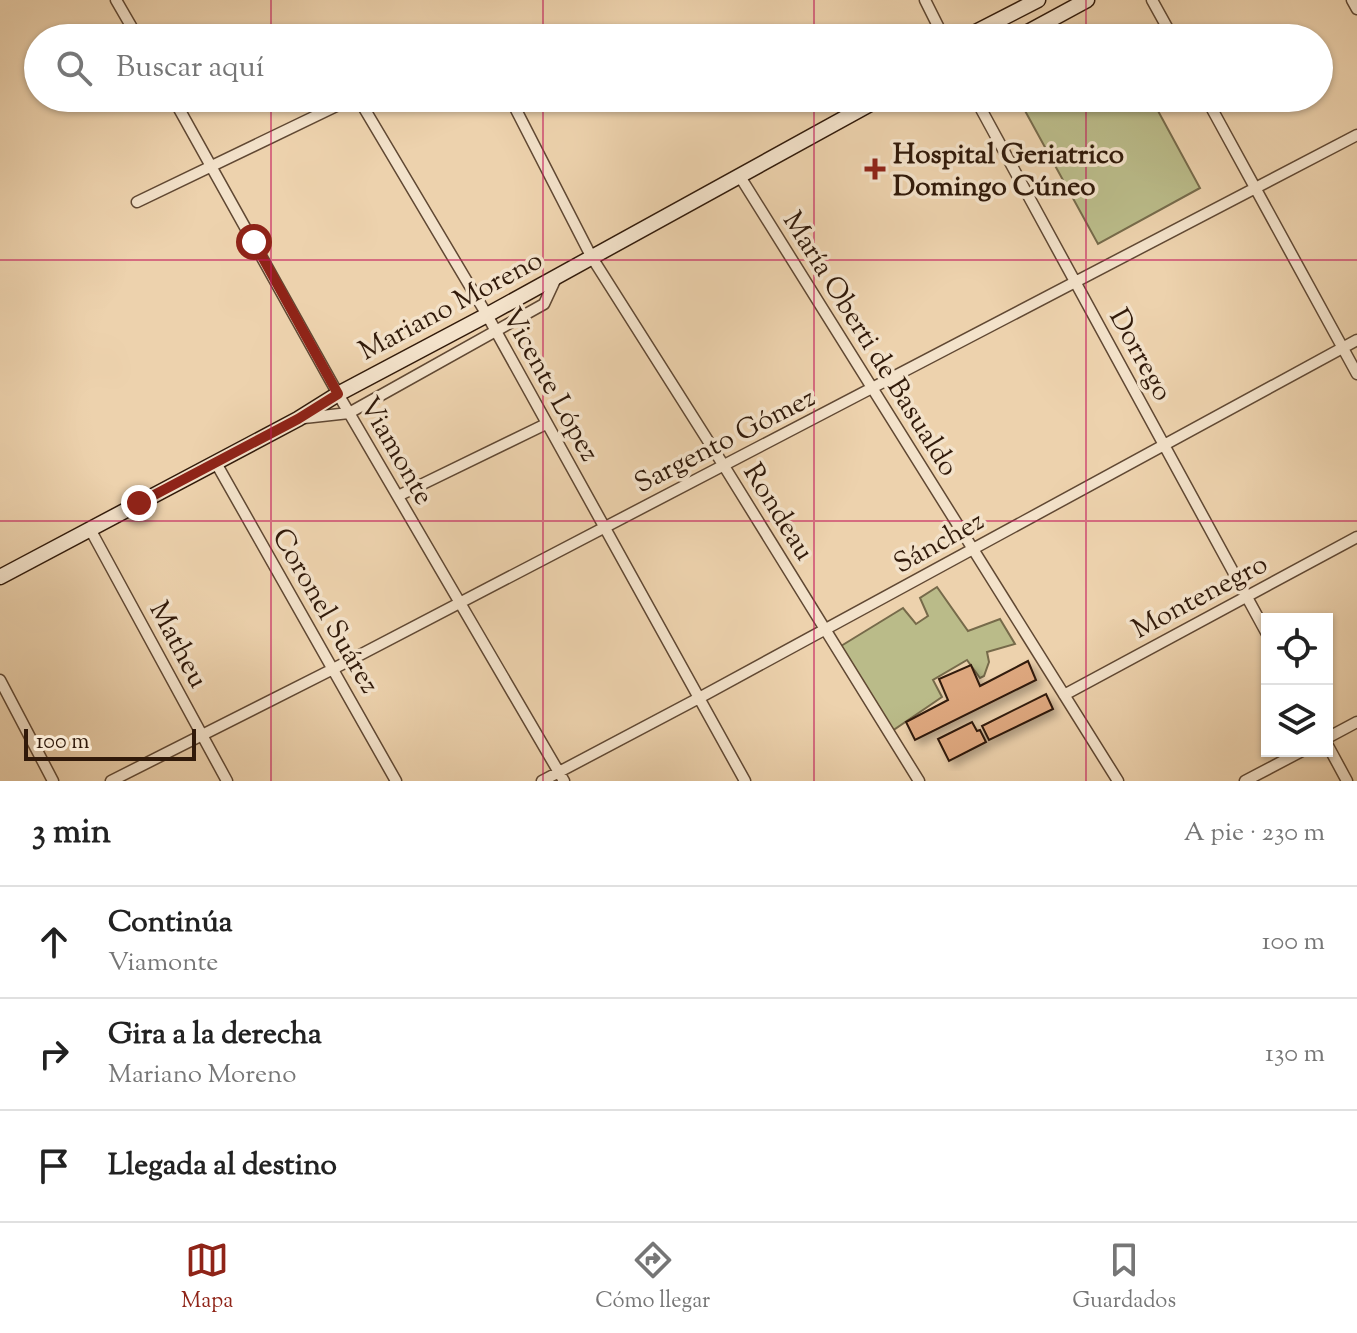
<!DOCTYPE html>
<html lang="es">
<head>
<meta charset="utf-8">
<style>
	body { margin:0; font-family:"Sorts Mill Goudy",serif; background:#f6f6f6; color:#222 }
	.controls { position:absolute; right:24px; bottom:24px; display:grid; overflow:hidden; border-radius:0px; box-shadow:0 2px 6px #0004 }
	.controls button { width:72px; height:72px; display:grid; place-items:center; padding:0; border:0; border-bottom:2px solid #e0e0e0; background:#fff; color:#222; font:40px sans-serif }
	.scale { position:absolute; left:24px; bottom:20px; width:172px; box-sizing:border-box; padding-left:8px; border:4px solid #311a0a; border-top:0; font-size:22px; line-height:28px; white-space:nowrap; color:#311a0a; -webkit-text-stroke:6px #f3e2ca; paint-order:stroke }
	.stop { position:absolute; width:24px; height:24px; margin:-18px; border:6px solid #8f2418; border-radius:50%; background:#fff }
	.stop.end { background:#8f2418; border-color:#fff; box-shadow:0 2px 8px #0008 }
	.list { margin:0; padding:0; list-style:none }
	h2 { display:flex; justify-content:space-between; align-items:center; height:104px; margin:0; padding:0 32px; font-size:34px }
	h2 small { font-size:26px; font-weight:400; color:#767676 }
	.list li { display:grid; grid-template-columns:52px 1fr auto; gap:24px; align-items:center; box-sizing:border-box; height:112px; padding:0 32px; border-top:2px solid #e0e0e0 }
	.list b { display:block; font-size:30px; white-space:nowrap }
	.list p { margin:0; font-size:26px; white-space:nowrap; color:#767676 }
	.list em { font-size:26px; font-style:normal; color:#767676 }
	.icon { flex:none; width:44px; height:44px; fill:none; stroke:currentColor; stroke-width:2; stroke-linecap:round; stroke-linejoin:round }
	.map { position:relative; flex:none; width:1357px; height:781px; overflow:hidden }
	.search { position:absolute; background:#fff; box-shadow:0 2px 6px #0004; left:24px; right:24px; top:24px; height:88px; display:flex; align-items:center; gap:20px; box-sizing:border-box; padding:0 28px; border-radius:44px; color:#767676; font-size:30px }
	.sheet { height:440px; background:#fff }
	nav { display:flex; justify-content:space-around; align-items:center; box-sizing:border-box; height:112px; border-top:2px solid #e0e0e0; background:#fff; font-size:22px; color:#767676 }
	nav a { display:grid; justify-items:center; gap:4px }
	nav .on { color:#8f2418 }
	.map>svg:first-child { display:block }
</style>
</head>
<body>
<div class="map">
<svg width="1357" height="781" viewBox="0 0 1357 781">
	<defs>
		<filter id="shadow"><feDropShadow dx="5" dy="5" stdDeviation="4" flood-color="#0004"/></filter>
	</defs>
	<rect width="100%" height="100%" fill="#edd2ad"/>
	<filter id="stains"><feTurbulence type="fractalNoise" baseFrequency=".0025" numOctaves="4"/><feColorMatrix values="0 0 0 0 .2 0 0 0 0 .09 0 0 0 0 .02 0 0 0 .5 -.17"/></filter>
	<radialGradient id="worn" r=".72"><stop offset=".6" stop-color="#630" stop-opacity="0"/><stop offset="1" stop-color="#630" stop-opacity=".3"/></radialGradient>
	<path fill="#babb89" stroke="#766a4a" stroke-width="2" d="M 1018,98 L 1151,98 L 1200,188 L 1098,244 Z
		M 937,587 L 968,631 L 1000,619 L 1015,644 L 987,652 L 989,662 L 984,676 L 980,678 L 967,660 L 933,680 L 942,697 L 892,731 L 841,646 L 903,608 L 916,624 L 928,616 L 920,598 Z"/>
	<path fill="#dda77e" stroke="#311a0a" stroke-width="2" filter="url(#shadow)" d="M 1028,661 L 1036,680 L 915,740 L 906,722 L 948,700 L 939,679 L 971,665 L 980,686 Z
		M 1046,694 L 1053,709 L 989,740 L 982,726 Z
		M 972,722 L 977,731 L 980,730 L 986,742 L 949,761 L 938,739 Z"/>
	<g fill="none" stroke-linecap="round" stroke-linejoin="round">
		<g stroke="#604833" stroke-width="13">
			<path id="street" d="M 116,0 L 138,38
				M 925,0 L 944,38
				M 1152,0 L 1173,38
				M 1352,0 L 1357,9
				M 173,98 L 338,394 L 564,781
				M 358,98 L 487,315 L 745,781
				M 510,98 L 591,256 L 724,466 L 919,781
				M 975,98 L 1267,634
				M 1206,98 L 1357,374
				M 739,175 L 1118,781
				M 137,202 L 353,98
				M 304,418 L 349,413 L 544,304 L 557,276
				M 216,463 L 396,781
				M 398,496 L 546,424
				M 90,529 L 227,781
				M 0,680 L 53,781
				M 1064,695 L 1357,537
				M 1327,738 L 1357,722
				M 1327,744 L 1347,781
				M 111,781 L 333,669 L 1357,135
				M 542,781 L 699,698 L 1357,340
				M 1245,781 L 1302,751"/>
		</g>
		<g stroke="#311a0a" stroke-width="17">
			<path id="secondary" d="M 964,38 L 1038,0
				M 1017,38 L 1087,0
				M 0,577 L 298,419 L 338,394 L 487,315 L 881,98"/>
		</g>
		<use href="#street" stroke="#f3e2ca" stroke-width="10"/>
		<use href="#secondary" stroke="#f3e2ca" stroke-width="14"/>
	</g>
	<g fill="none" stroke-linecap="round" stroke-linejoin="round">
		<path stroke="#8f2418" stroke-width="10" d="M 139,503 L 298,419 L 338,394 L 254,242"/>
	</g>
	<path fill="none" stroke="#c2185b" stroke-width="2" stroke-opacity="0.55" d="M 271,0 L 271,38M 543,0 L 543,38M 814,0 L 814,38M 1086,0 L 1086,38M 271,98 L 271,781M 543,98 L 543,781M 814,98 L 814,781M 1086,98 L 1086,781M 0,260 L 1357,260M 0,521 L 1357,521"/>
	<path fill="#8f2418" stroke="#f3e2ca" stroke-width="3" d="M871 157h8v8h8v8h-8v8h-8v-8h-8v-8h8z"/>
	<g text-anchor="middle" stroke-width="7" stroke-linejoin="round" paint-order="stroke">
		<g font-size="28" font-weight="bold" fill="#311a0a" stroke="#f3e2ca" text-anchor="start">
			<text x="893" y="163">Hospital Geriatrico<tspan x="893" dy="32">Domingo Cúneo</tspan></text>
		</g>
		<g font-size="28" fill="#311a0a" stroke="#f3e2ca">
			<text transform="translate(450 304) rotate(-28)" y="10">Mariano Moreno</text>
			<text transform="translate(872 343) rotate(58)" y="10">María Oberti de Basualdo</text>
			<text transform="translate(1142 354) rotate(61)" y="10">Dorrego</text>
			<text transform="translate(552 384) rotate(61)" y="10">Vicente López</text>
			<text transform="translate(724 439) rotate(-27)" y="10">Sargento Gómez</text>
			<text transform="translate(398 450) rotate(60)" y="10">Viamonte</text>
			<text transform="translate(780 511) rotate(58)" y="10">Rondeau</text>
			<text transform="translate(938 541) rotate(-29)" y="10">Sánchez</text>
			<text transform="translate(1199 595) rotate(-28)" y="10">Montenegro</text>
			<text transform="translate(327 610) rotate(60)" y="10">Coronel Suárez</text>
			<text transform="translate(180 644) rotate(62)" y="10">Matheu</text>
		</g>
	</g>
	<rect width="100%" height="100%" filter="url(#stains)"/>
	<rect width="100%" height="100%" fill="url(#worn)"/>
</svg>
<div class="controls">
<button><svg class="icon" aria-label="locate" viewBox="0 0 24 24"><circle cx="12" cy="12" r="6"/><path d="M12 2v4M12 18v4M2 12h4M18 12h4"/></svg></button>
<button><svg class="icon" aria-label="layers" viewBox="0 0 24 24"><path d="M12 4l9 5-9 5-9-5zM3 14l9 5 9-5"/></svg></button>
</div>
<div class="scale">100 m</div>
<div class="stop" style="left:254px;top:242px"></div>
<div class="stop end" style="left:139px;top:503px"></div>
<div class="search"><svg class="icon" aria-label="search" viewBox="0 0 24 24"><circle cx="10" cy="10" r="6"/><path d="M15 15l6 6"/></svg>Buscar aquí</div>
</div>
<section class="sheet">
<h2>3 min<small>A pie · 230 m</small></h2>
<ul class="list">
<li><svg class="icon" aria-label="ahead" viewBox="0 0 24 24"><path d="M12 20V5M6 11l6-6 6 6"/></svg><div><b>Continúa</b><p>Viamonte</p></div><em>100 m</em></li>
<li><svg class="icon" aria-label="right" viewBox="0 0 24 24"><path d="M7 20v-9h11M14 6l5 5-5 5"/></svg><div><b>Gira a la derecha</b><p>Mariano Moreno</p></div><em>130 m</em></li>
<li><svg class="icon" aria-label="arrive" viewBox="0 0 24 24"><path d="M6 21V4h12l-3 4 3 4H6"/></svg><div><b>Llegada al destino</b></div></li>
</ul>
</section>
<nav>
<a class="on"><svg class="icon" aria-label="map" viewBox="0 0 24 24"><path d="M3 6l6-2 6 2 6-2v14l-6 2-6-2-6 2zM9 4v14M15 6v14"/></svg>Mapa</a>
<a><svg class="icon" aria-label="directions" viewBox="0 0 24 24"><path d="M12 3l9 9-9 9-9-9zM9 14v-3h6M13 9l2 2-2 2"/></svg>Cómo llegar</a>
<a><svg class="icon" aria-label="saved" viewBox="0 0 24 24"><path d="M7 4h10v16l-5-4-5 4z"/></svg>Guardados</a>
</nav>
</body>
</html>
